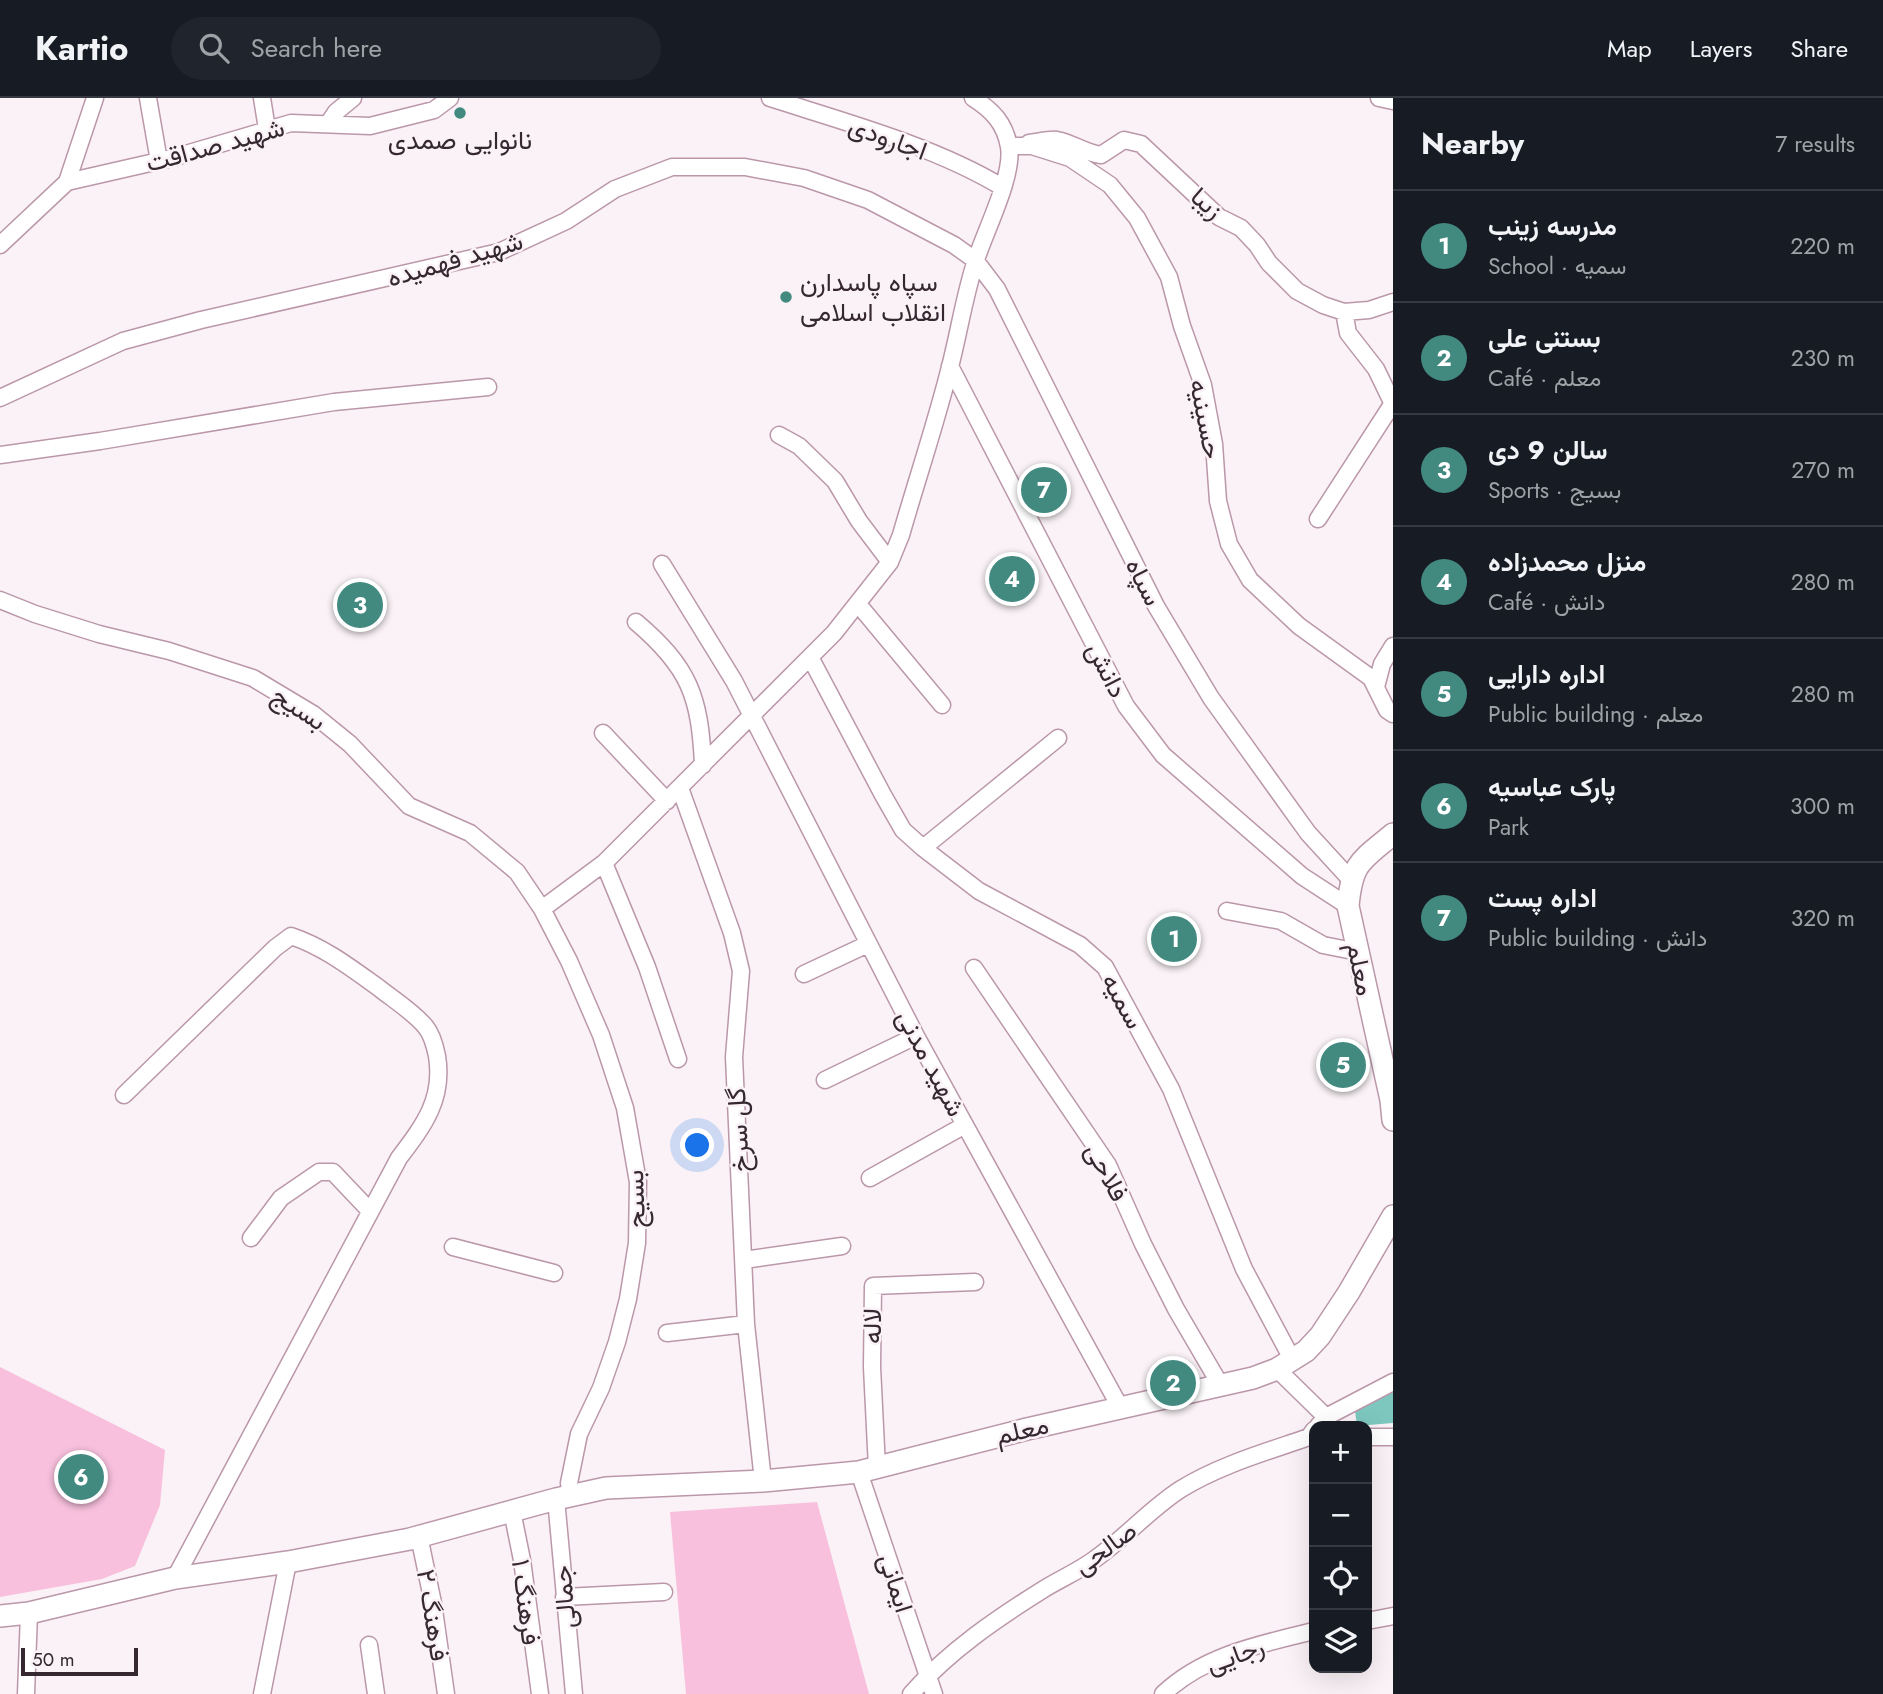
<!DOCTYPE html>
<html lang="en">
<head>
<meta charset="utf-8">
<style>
	body { margin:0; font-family:Jost,Vazirmatn,sans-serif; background:#20242c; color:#f1f3f6 }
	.controls { position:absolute; right:21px; bottom:21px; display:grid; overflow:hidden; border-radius:14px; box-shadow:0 7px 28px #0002 }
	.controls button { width:63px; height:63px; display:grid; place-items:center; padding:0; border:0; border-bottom:2px solid #363941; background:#171b24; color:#f1f3f6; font:35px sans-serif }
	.scale { position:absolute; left:21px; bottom:18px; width:117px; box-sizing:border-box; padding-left:7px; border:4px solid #362830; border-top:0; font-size:19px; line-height:24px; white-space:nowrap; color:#362830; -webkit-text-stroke:5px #faf2f6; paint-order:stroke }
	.you { position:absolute; left:698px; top:1048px; width:24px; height:24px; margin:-18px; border:5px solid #fff; border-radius:50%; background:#1a73e8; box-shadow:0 0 0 10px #1a73e833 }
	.badge { display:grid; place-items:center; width:46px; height:46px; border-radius:50%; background:#428980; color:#fff; font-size:23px; font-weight:700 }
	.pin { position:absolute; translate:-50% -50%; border:4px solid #fff; box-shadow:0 2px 7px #0006 }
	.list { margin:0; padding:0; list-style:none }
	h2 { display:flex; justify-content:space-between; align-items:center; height:91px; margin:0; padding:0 28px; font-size:30px }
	h2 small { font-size:23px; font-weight:400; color:#9ea1a6 }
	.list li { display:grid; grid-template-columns:46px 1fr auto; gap:21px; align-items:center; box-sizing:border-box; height:112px; padding:0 28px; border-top:2px solid #363941 }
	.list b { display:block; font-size:26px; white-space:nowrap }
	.list p { margin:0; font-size:23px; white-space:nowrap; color:#9ea1a6 }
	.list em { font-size:23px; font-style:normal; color:#9ea1a6 }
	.icon { flex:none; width:38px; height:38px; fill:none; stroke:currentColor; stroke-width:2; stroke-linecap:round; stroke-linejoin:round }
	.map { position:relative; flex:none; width:1393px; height:1596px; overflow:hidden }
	header { display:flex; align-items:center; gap:42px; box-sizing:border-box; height:98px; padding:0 35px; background:#171b24; border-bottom:2px solid #363941 }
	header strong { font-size:33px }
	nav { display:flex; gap:38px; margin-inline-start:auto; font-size:24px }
	.search { width:490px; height:63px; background:#20242c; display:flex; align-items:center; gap:18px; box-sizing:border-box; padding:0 24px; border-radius:38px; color:#9ea1a6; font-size:26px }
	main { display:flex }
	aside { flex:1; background:#171b24 }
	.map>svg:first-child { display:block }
</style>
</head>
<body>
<header>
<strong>Kartio</strong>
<div class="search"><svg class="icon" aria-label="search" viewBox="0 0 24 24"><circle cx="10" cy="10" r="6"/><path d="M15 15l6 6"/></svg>Search here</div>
<nav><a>Map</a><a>Layers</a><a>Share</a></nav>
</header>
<main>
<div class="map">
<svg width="1393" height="1596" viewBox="0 0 1393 1596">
	<rect width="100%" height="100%" fill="#faf2f6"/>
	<path fill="#f8c0dd" d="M 0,1269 L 165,1352 L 160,1407 L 135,1468 L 102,1481 L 0,1499 Z
		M 817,1404 L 869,1596 L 686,1596 L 670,1414 Z"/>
	<path fill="#7dc7be" d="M 1393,1288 L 1393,1325 L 1357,1328 L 1354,1305 Z"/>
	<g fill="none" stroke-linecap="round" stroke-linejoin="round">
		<g stroke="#bb97aa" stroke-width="19">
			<path id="minor" d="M 148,0 L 159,63
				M 262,0 L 267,31
				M 770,0 C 845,24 934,48 1002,89
				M 1379,0 L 1393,3
				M 328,26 L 336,14 L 353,0
				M 1029,45 C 1038,44 1049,41 1057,42 C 1073,45 1085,55 1101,57 L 1124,42 L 1141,46 L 1219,119 L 1241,130 L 1257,147 L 1269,165 L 1297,193 L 1323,207 L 1344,214 L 1369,212 L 1393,204
				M 1009,48 L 1032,48 L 1070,60 L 1110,87 L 1137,120 L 1169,179 L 1182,228 L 1203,287 L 1214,346 L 1218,403 L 1229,446 L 1250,482 L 1299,528 L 1371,580 L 1387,612 L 1393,616
				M 67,84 L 95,0
				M 0,147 L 67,84 L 172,60 L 291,25 L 370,28 L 434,12 L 450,0
				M 1344,214 L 1348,235 L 1376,271 L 1393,306
				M 950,268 L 1126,608 L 1163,657 L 1302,778 L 1348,808
				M 0,300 L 123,243 L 201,222 L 499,154 L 566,123 L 615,91 L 672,69 L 745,69 L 804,80 L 868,102 L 954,147 L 975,162 L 997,191 L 1156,508 L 1211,600 L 1308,735 L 1351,782
				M 779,337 L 799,348 L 835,383 L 859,423 L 890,464
				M 0,357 L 100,343 L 334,304 L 488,289
				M 1318,421 L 1393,305
				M 662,466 L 734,583 L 916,938 L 1120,1309
				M 0,502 L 35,516 L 99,536 L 169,553 L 253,580 L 313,616 L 350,646 L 409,708 L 470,735 L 517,774 L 542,811 L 569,863 L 601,937 L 625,1010 L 638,1084 L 637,1145 L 628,1201 L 617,1244 L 601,1290 L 579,1336 L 569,1385 L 571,1397
				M 858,506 L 942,607
				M 636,524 C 689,569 700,598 703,667
				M 810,559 L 883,697 L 903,732 L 923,750 L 979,793 L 1080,847 L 1105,869 L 1171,991 L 1244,1171 L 1292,1261
				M 1376,589 L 1382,566 L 1393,548
				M 603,635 L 667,703
				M 680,690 L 732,835 L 741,873 L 734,959 L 746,1226 L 763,1383
				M 923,750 L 1058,640
				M 604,765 L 647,869 L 678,961
				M 542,811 L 604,765 L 834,535 L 890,464 L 901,437 C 917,381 936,325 950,269 C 959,234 964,200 975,165 C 984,135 1014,78 1009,49 C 1005,25 992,12 973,0
				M 1227,813 L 1281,823 L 1323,847 L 1358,854
				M 974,870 L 1108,1067 L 1143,1146 L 1176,1211 L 1221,1288
				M 804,876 L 868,846
				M 825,982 L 916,938
				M 124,997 L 275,850 L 291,838 C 324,849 351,870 379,890 C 394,902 412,913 425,928 C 431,935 435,948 437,958 C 444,1001 424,1027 399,1060 L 175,1480
				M 870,1080 L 965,1027
				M 251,1140 L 281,1100 L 319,1074 L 333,1074 L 370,1113
				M 453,1149 L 554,1175
				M 744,1162 L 842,1148
				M 667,1235 L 746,1226
				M 1277,1271 L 1326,1319
				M 1318,1328 L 1326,1319 L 1393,1284
				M 1367,1339 L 1393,1339
				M 877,1370 L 872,1269 L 873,1188 L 975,1184
				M 859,1374 L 934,1596
				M 556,1401 L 574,1596
				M 512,1413 L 522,1462 L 540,1596
				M 419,1438 L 433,1505 L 446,1596
				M 564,1499 L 664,1494
				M 1367,1523 L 1393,1518
				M 369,1547 L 376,1596
				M 26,1596 L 29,1515
				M 262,1596 L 288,1464
				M 911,1596 C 949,1553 996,1521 1044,1491 C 1060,1481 1079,1473 1095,1461 C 1125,1440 1151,1410 1181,1391 C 1220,1367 1266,1354 1309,1339 L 1314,1332
				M 1163,1596 C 1204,1557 1261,1546 1314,1533"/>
		</g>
		<g stroke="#bb97aa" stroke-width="24">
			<path id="major" d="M 1393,736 C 1361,763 1352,764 1348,808 L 1391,1002 L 1393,1022
				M 0,1518 L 29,1515 L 175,1480 L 288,1464 L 410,1441 L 556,1401 L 606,1390 L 763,1383 L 859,1374 L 1027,1331 L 1253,1280 L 1277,1271 L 1306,1253 L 1320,1238 L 1349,1194 L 1393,1118"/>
		</g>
		<use href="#minor" stroke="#fff" stroke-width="16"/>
		<use href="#major" stroke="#fff" stroke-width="21"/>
	</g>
	<g fill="#428980" stroke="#faf2f6" stroke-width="2.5">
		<circle cx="460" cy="15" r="7"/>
		<circle cx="786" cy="199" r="7"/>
	</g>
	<g text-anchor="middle" stroke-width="5" stroke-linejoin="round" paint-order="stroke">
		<g font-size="26" fill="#362830" stroke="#faf2f6">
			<text transform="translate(888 40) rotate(20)" y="9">اجارودی</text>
			<text transform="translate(215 47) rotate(-15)" y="9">شهید صداقت</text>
			<text transform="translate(1207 105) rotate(41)" y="9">زیبا</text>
			<text transform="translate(455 161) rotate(-16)" y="9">شهید فهمیده</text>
			<text transform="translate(1206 321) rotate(79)" y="9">حسینیه</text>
			<text transform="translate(1144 484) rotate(63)" y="9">سپاه</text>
			<text transform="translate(1107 572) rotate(63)" y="9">دانش</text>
			<text transform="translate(299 610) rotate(33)" y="9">بسیج</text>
			<text transform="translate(1361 871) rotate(78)" y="9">معلم</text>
			<text transform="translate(1123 903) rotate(61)" y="9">سمیه</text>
			<text transform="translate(931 965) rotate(62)" y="9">شهید مدنی</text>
			<text transform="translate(738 1032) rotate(-93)" y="9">گل سرخ</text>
			<text transform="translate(1107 1074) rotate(62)" y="9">فلاحی</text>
			<text transform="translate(635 1101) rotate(-92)" y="9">بسیح</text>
			<text transform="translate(872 1228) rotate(-89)" y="9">لاله</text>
			<text transform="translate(1022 1332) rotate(-13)" y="9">معلم</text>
			<text transform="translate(1105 1450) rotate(-36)" y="9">صالحی</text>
			<text transform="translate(896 1485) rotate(72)" y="9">ایمانی</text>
			<text transform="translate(564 1499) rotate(-95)" y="9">جمالی</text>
			<text transform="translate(526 1504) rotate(83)" y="9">فرهنگ ۱</text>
			<text transform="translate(433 1517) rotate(81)" y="9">فرهنگ ۲</text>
			<text transform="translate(1235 1557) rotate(-20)" y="9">رجایی</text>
		</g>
		<g font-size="26" fill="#362830" stroke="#faf2f6">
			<text x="460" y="51">نانوایی صمدی</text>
			<text x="800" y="193" text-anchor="start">سپاه پاسدارن<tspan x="800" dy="30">انقلاب اسلامی</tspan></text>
		</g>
	</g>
</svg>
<div class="controls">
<button>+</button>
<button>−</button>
<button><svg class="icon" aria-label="locate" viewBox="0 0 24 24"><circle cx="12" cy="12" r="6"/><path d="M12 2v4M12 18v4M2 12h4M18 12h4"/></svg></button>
<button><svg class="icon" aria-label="layers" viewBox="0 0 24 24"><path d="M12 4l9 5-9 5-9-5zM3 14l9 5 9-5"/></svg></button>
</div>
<div class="scale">50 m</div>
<div class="you"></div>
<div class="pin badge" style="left:1174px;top:841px">1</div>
<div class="pin badge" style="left:1173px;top:1285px">2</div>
<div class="pin badge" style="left:360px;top:507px">3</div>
<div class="pin badge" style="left:1012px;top:481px">4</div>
<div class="pin badge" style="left:1343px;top:967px">5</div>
<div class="pin badge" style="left:81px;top:1379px">6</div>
<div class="pin badge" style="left:1044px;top:392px">7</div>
</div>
<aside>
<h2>Nearby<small>7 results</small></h2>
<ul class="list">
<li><span class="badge">1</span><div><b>مدرسه زینب</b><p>School · سمیه</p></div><em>220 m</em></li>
<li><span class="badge">2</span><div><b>بستنی علی</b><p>Café · معلم</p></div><em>230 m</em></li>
<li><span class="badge">3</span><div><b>سالن 9 دی</b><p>Sports · بسیج</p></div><em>270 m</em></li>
<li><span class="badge">4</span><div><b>منزل محمدزاده</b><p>Café · دانش</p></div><em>280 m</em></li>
<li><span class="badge">5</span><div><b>اداره دارایی</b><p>Public building · معلم</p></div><em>280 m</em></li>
<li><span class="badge">6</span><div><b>پارک عباسیه</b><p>Park</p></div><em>300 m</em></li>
<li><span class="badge">7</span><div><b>اداره پست</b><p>Public building · دانش</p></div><em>320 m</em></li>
</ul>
</aside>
</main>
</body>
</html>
